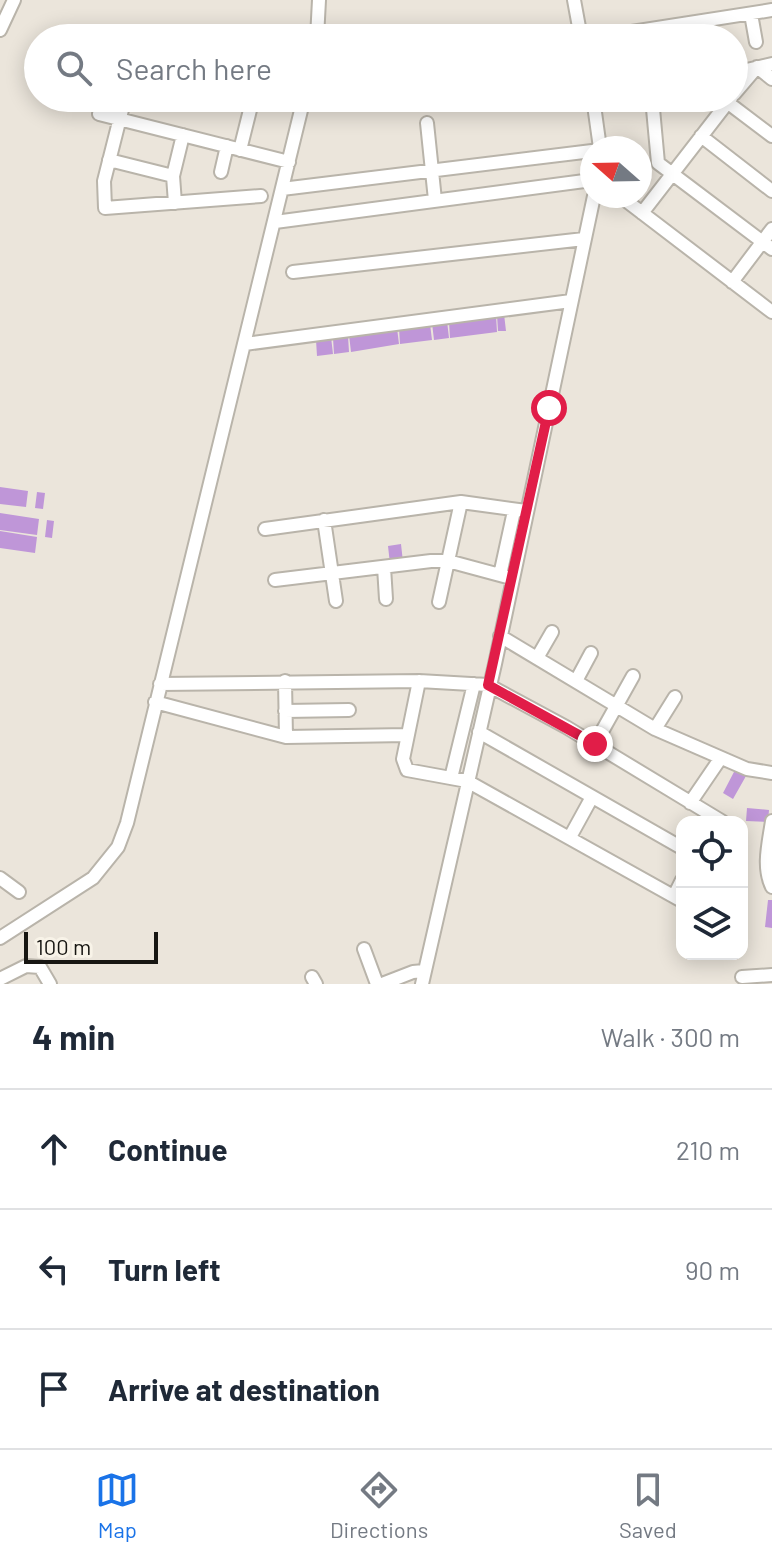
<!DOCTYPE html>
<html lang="en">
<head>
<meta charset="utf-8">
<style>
	body { margin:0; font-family:Barlow,sans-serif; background:#f2f2f3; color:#1f2937 }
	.controls { position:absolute; right:24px; bottom:24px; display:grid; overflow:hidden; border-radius:16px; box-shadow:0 4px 20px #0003 }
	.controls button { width:72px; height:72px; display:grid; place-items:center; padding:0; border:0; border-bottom:2px solid #e0e1e3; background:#fff; color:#1f2937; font:40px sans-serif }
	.compass { position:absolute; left:580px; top:136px; width:72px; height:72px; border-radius:50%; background:#fff; box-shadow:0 4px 20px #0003; rotate:290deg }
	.scale { position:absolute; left:24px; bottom:20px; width:134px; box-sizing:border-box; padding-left:8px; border:4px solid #171612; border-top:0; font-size:22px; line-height:28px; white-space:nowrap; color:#171612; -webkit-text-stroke:6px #f8f3e8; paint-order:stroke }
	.stop { position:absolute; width:24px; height:24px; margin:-18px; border:6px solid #e11d48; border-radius:50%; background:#fff }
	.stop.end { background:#e11d48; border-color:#fff; box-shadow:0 2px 8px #0008 }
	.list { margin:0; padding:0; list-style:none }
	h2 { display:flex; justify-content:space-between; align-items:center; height:104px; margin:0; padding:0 32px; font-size:34px }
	h2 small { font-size:26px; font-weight:400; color:#747a83 }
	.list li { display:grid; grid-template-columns:52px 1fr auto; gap:24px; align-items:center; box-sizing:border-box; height:120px; padding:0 32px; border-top:2px solid #e0e1e3 }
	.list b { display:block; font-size:30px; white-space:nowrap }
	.list em { font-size:26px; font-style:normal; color:#747a83 }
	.icon { flex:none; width:44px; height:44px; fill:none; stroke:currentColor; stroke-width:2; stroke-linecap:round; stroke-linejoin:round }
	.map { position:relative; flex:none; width:772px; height:984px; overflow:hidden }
	.search { position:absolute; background:#fff; box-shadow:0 4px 20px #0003; left:24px; right:24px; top:24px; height:88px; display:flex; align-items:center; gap:20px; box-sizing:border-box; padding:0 28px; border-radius:44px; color:#747a83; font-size:30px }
	.sheet { height:464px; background:#fff }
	nav { display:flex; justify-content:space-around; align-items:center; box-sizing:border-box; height:112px; border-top:2px solid #e0e1e3; background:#fff; font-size:22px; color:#747a83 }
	nav a { display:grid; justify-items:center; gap:4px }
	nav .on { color:#1a73e8 }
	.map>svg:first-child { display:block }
</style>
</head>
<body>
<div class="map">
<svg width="772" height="984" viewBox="0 0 772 984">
	<rect width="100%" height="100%" fill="#ebe5db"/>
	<path fill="#bf96d8" d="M 504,314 L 506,331 L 498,331 L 497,315 Z
		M 496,315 L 497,332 L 450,338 L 449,322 Z
		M 447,321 L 449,338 L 434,340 L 432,323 Z
		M 430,324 L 432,340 L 400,344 L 399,328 Z
		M 397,328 L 399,344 L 351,352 L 349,335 Z
		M 348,336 L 349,352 L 334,354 L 333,338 Z
		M 331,337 L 333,354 L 317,356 L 316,340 Z
		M 0,487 L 28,491 L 26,507 L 0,504 Z
		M 37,492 L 45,493 L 43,509 L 35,508 Z
		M 0,513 L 39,519 L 37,535 L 0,530 Z
		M 47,520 L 54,521 L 52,538 L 45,537 Z
		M 0,531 L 37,537 L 35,553 L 0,548 Z
		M 401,544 L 403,562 L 390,564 L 388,546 Z
		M 735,770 L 746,776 L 733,799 L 723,793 Z
		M 747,808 L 769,810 L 768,822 L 746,821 Z
		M 768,900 L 772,900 L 772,928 L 765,927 Z"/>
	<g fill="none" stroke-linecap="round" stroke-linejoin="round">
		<g stroke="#b9b4aa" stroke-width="16">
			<path id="minor" d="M 574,0 L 581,38
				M 751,14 L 756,42
				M 0,30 L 14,0
				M 317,38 L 319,0
				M 593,38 L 772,10
				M 734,73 L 772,64
				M 734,94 L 757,67 L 772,79
				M 125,98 L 104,181 L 105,208 L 261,196
				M 593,98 L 600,148
				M 652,98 L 658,163 L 772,249
				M 727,102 L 772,136
				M 99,114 L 289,162
				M 427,123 L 435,200
				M 701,136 L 772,191
				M 240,150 L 253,98
				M 109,160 L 173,176
				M 221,172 L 227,146
				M 282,189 L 592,151
				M 620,196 L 772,312
				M 175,203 L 173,176 L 183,135
				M 642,213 L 731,98
				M 275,222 L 592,180
				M 293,272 L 584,239
				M 732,282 L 772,229
				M 245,344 L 571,301
				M 324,520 L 336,601
				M 265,529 L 461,502 L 526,511
				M 384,567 L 386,599
				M 500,575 L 514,511
				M 275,580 L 431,561 L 448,561 L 511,578
				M 439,602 L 461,502
				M 500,636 L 655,729 L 747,769 L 772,773
				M 537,658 L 552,632
				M 285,681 L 286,737
				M 419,681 L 403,759 L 407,770 L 467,781 L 682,901
				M 576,681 L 591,653
				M 160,684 L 419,681 L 488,685 L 566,727 L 723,822
				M 155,702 L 286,737 L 407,735
				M 285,711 L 349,710
				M 655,729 L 675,697
				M 479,732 L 682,848
				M 595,744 L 633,676
				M 451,778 L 474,684
				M 690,803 L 720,759
				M 772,821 C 769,842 762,867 772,887
				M 570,837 L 592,797
				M 0,878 L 19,892
				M 674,896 L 682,880
				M 0,938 L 93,878 L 118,847 L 127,823 L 304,98
				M 364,949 L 377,984
				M 312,977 L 316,984
				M 742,977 L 772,975
				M 0,979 L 26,966 L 40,967 L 50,984
				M 382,984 L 413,972 L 424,971
				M 422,984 L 495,664 L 594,196"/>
		</g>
		<use href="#minor" stroke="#fff" stroke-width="12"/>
	</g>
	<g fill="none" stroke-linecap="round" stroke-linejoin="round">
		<path stroke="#e11d48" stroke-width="10" d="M 549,408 L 488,685 L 595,744"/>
	</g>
</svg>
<div class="controls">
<button><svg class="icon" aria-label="locate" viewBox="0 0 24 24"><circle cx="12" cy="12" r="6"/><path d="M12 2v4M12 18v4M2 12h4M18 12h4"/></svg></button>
<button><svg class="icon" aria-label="layers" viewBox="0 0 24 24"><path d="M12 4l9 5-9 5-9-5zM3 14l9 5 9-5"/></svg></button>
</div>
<svg class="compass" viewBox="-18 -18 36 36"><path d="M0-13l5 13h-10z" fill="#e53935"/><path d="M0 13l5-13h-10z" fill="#747a83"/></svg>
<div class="scale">100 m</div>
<div class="stop" style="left:549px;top:408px"></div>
<div class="stop end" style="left:595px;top:744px"></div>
<div class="search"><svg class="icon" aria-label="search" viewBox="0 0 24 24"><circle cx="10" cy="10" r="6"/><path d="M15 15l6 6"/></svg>Search here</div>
</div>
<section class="sheet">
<h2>4 min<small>Walk · 300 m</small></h2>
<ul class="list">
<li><svg class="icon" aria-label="ahead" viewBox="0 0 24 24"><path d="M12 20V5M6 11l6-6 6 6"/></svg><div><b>Continue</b></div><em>210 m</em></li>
<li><svg class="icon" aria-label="left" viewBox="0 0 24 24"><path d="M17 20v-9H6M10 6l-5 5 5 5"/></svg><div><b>Turn left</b></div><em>90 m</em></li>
<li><svg class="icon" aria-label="arrive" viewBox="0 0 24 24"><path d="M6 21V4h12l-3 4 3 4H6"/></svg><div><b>Arrive at destination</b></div></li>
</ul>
</section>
<nav>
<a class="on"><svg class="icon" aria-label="map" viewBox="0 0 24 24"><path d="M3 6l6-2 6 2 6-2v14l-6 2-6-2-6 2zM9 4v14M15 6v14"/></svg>Map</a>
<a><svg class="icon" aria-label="directions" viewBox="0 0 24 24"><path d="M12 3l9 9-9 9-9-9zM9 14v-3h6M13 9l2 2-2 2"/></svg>Directions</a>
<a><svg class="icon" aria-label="saved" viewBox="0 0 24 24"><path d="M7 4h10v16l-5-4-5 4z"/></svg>Saved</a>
</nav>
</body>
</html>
